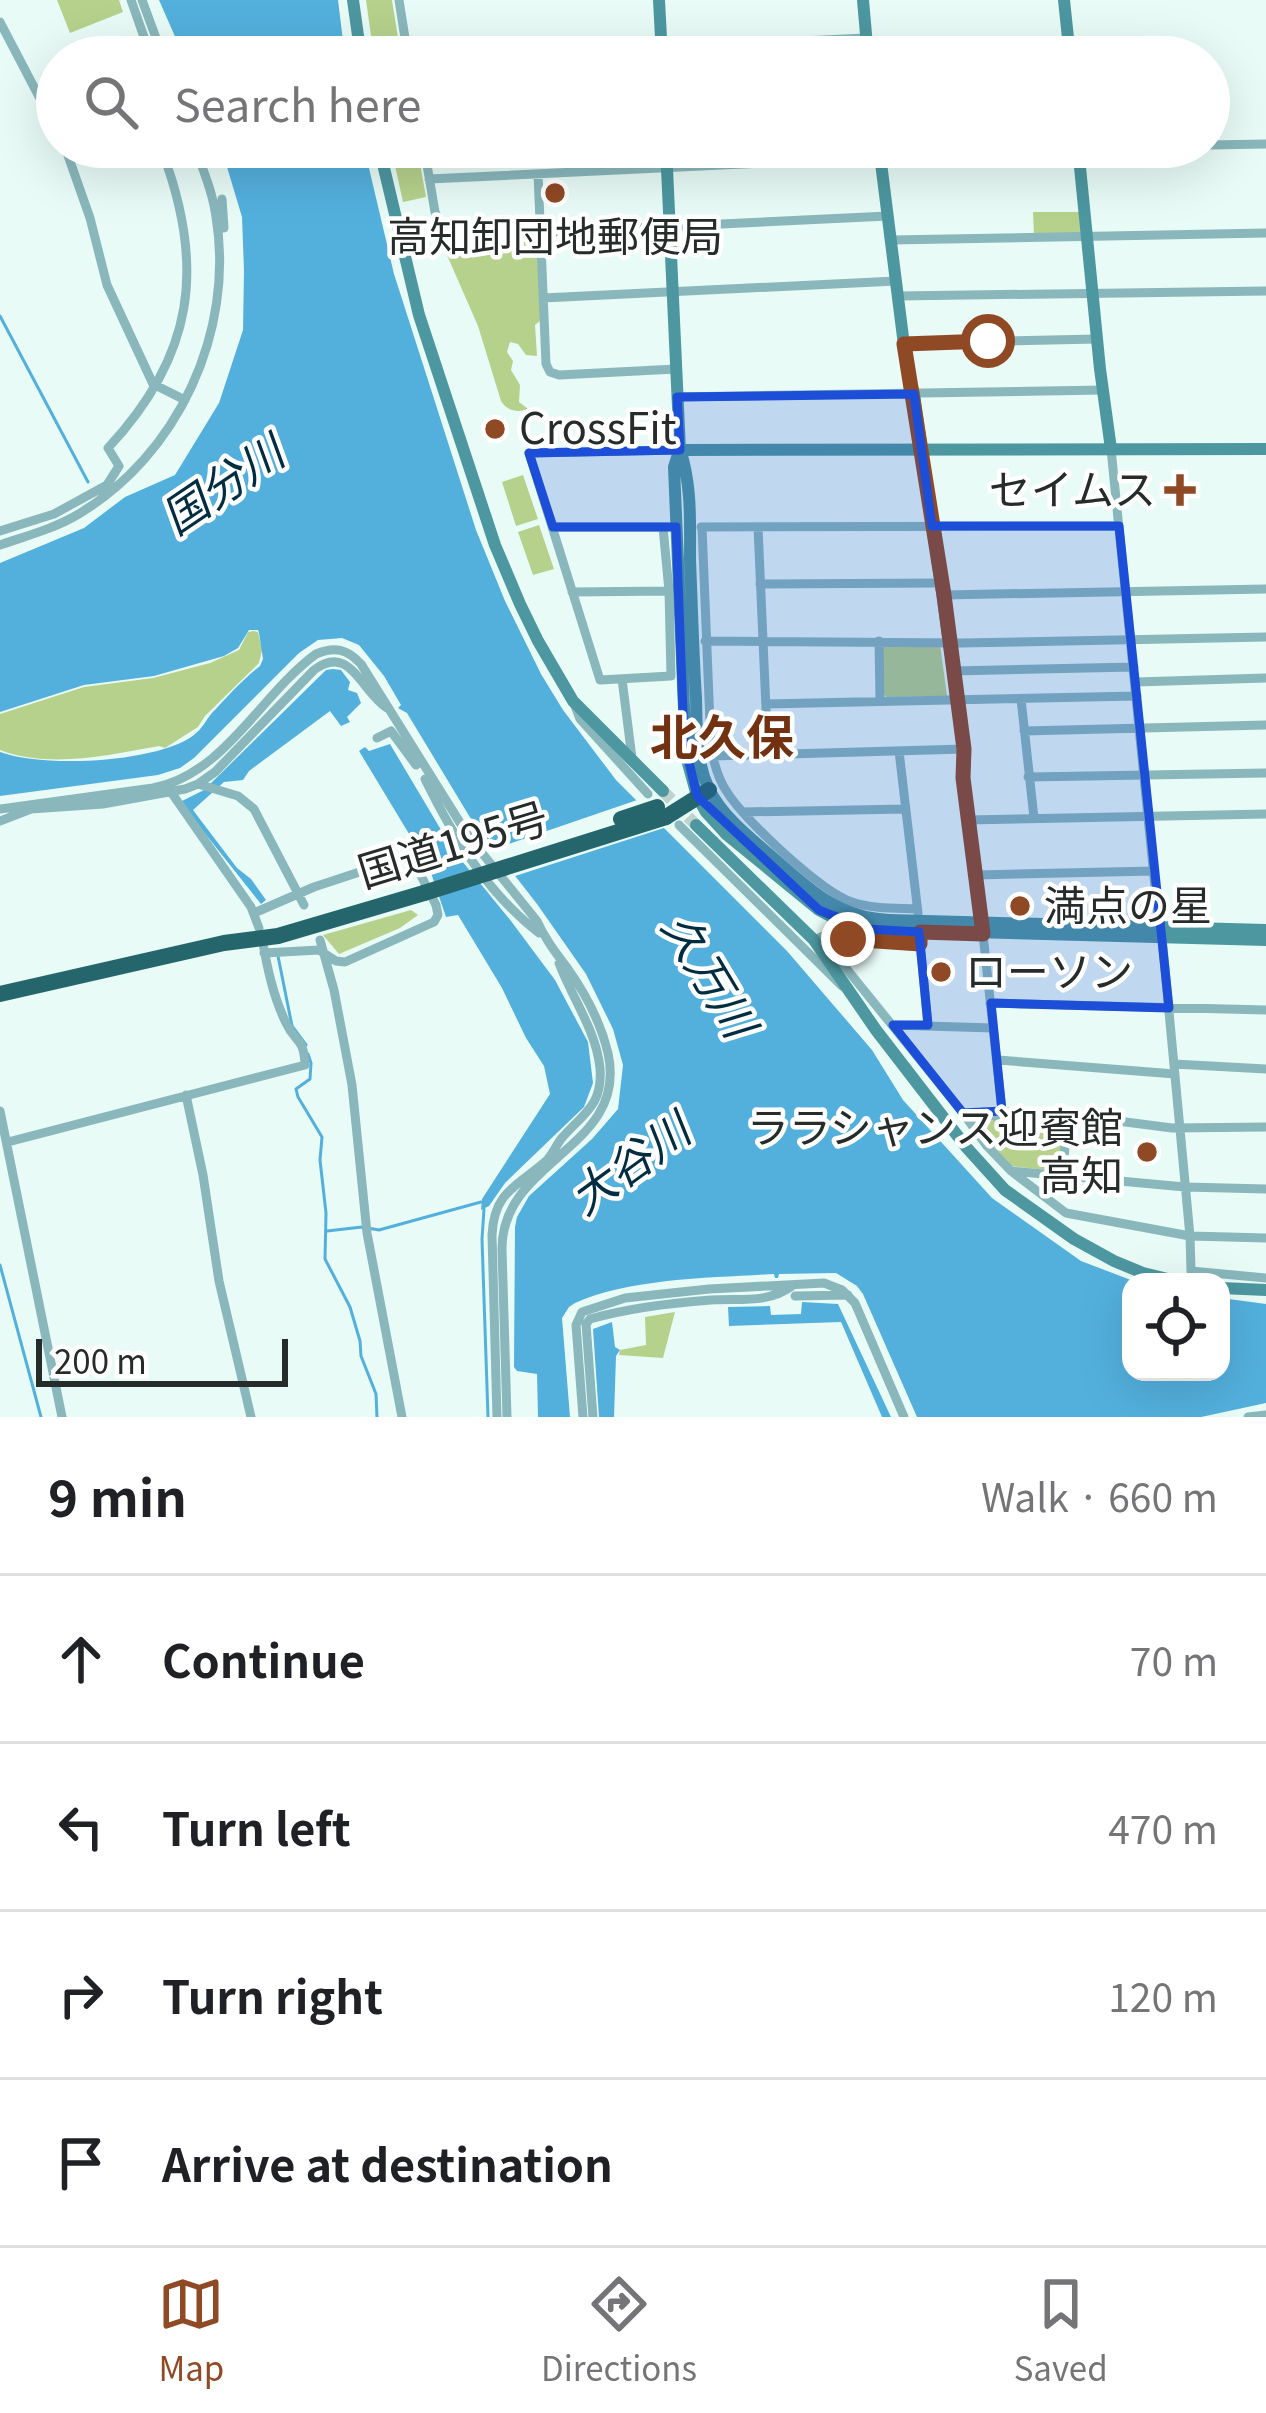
<!DOCTYPE html>
<html lang="en">
<head>
<meta charset="utf-8">
<style>
	body { margin:0; font-family:Georgia,"Noto Sans JP",serif; background:#f6f6f6; color:#202124 }
	.controls { position:absolute; right:36px; bottom:36px; display:grid; overflow:hidden; border-radius:24px; box-shadow:0 12px 48px #0002 }
	.controls button { width:108px; height:108px; display:grid; place-items:center; padding:0; border:0; border-bottom:3px solid #e0e0e0; background:#fff; color:#202124; font:60px sans-serif }
	.scale { position:absolute; left:36px; bottom:30px; width:252px; box-sizing:border-box; padding-left:12px; border:6px solid #252c2a; border-top:0; font-size:33px; line-height:42px; white-space:nowrap; color:#252c2a; -webkit-text-stroke:9px #fff; paint-order:stroke }
	.stop { position:absolute; width:36px; height:36px; margin:-27px; border:9px solid #904925; border-radius:50%; background:#fff }
	.stop.end { background:#904925; border-color:#fff; box-shadow:0 3px 12px #0008 }
	.list { margin:0; padding:0; list-style:none }
	h2 { display:flex; justify-content:space-between; align-items:center; height:156px; margin:0; padding:0 48px; font-size:51px }
	h2 small { font-size:39px; font-weight:400; color:#757577 }
	.list li { display:grid; grid-template-columns:78px 1fr auto; gap:36px; align-items:center; box-sizing:border-box; height:168px; padding:0 48px; border-top:3px solid #e0e0e0 }
	.list b { display:block; font-size:45px; white-space:nowrap }
	.list em { font-size:39px; font-style:normal; color:#757577 }
	.icon { flex:none; width:66px; height:66px; fill:none; stroke:currentColor; stroke-width:2; stroke-linecap:round; stroke-linejoin:round }
	.map { position:relative; flex:none; width:1266px; height:1417px; overflow:hidden }
	.search { position:absolute; background:#fff; box-shadow:0 12px 48px #0002; left:36px; right:36px; top:36px; height:132px; display:flex; align-items:center; gap:30px; box-sizing:border-box; padding:0 42px; border-radius:66px; color:#757577; font-size:45px }
	.sheet { height:828px; background:#fff }
	nav { display:flex; justify-content:space-around; align-items:center; box-sizing:border-box; height:168px; border-top:3px solid #e0e0e0; background:#fff; font-size:33px; color:#757577 }
	nav a { display:grid; justify-items:center; gap:6px }
	nav .on { color:#904925 }
	.map>svg:first-child { display:block }
</style>
</head>
<body>
<div class="map">
<svg width="1266" height="1417" viewBox="0 0 1266 1417">
	<rect width="100%" height="100%" fill="#e8fbf6"/>
	<path fill="#b6d18c" d="M 57,0 L 119,0 L 123,12 L 70,33 Z
		M 366,0 L 392,0 L 401,57 L 374,57 Z
		M 391,147 L 417,147 L 426,197 L 403,202 Z
		M 1033,212 L 1079,212 L 1081,234 L 1034,235 Z
		M 532,237 C 542,257 540,297 540,321 L 535,325 L 537,356 L 526,355 L 518,344 L 510,342 L 507,352 L 513,361 L 511,370 L 520,385 L 519,402 L 528,409 C 518,413 507,411 501,401 L 478,326 L 443,246 L 452,241 Z
		M 523,475 L 538,519 L 516,526 L 502,482 Z
		M 539,525 L 554,569 L 533,575 L 518,532 Z
		M 254,631 L 258,632 L 262,650 L 259,663 L 205,716 L 198,727 L 165,748 L 159,746 C 108,755 50,769 0,750 L 0,714 L 84,687 L 153,678 L 210,663 L 239,650 L 248,632 Z
		M 885,644 L 940,644 L 947,696 L 887,697 L 884,695 L 882,648 Z
		M 411,910 L 418,915 L 400,928 L 339,954 L 323,935 Z
		M 975,1118 L 1063,1127 L 1059,1169 L 1056,1171 L 1010,1166 L 973,1122 Z
		M 675,1312 L 663,1358 L 619,1355 L 620,1350 L 646,1345 L 645,1317 Z"/>
	<path fill="#53b0dd" d="M 159,0 L 338,0 L 345,57 L 184,57 Z
		M 221,147 L 364,147 L 394,274 L 476,530 L 505,601 L 541,674 L 563,710 L 616,780 L 787,951 L 872,1050 L 903,1100 L 992,1198 L 1081,1261 L 1136,1282 L 1131,1282 L 1131,1372 L 1221,1372 L 1221,1298 L 1266,1304 L 1266,1403 L 1201,1417 L 917,1417 L 863,1294 L 857,1286 L 836,1273 L 779,1274 L 778,1278 L 775,1278 L 774,1274 C 713,1278 631,1278 575,1303 L 569,1307 L 562,1318 L 570,1417 L 538,1417 L 537,1374 L 517,1371 L 514,1367 L 515,1227 L 517,1217 L 529,1196 L 592,1139 L 618,1109 L 623,1065 L 613,1029 L 586,974 L 537,904 L 471,819 L 407,713 L 398,708 L 401,705 L 384,676 L 359,645 L 342,638 L 318,640 L 299,653 L 194,758 L 180,768 L 158,775 L 0,796 L 0,752 C 43,768 157,763 194,735 C 202,729 206,720 212,713 C 227,697 242,680 260,666 L 263,659 L 259,633 L 258,630 L 249,630 L 238,648 L 224,656 L 154,676 L 84,685 L 0,712 L 0,563 L 84,528 L 125,497 L 175,475 L 219,403 L 243,330 L 244,271 L 242,217 Z
		M 333,669 L 341,670 L 350,682 L 348,690 L 357,693 L 361,703 L 347,717 L 350,722 L 341,726 L 330,711 L 249,771 L 243,780 L 224,782 L 193,810 L 237,868 L 251,879 L 266,900 L 261,904 L 180,802 L 204,790 L 326,670 Z
		M 390,744 L 453,850 L 511,921 L 555,980 L 588,1042 L 593,1083 L 584,1107 L 505,1183 L 489,1206 L 481,1210 L 482,1199 L 550,1094 L 544,1066 L 526,1038 L 502,988 L 458,915 L 446,917 L 429,867 L 359,751 L 365,747 L 369,751 Z
		M 802,1302 L 838,1304 L 891,1417 L 882,1417 L 841,1322 L 729,1326 L 728,1307 L 770,1306 L 771,1315 L 801,1314 Z
		M 612,1322 L 615,1347 L 620,1350 L 616,1356 L 614,1417 L 599,1417 L 593,1329 Z"/>
	<path fill="#e8fbf6" d="M 643,798 L 670,826 L 509,878 L 488,851 Z"/>
	<g fill="none" stroke-linecap="round" stroke-linejoin="round">
		<path stroke="#53b0dd" stroke-width="3" d="M 0,316 L 88,482
			M 278,956 L 292,1026 L 306,1045
			M 308,1054 L 311,1063 L 310,1079 L 296,1089 L 298,1097 L 322,1137 L 320,1160 L 326,1213 L 325,1259 L 350,1307 L 360,1341 L 361,1356 L 376,1394 L 377,1417
			M 484,1209 L 482,1239 L 488,1417
			M 327,1231 L 362,1227 L 379,1230 L 481,1202
			M 0,1265 L 41,1417"/>
		<path stroke="#c1d2cd" stroke-width="12" stroke-dasharray="12 6" stroke-linecap="butt" d="M 663,791 L 696,825"/>
		<path stroke="#89b7bc" stroke-width="9" d="M 131,0 L 151,57
			M 142,0 L 163,57
			M 399,0 L 408,57
			M 0,22 L 57,131
			M 867,49 L 1069,47
			M 481,57 L 865,38
			M 1209,145 L 1266,144
			M 65,147 L 90,218 L 107,285 L 153,384 L 185,400
			M 424,147 L 435,212 L 447,237 L 888,216
			M 538,174 L 546,364 L 550,372 L 559,375 L 676,369
			M 429,179 L 870,158 L 1163,147
			M 222,199 L 224,228
			M 891,240 L 1266,233
			M 898,296 L 1266,291
			M 543,298 L 896,281
			M 904,343 L 1097,339
			M 677,397 L 1103,390
			M 1111,449 L 1159,927
			M 107,485 L 119,466 L 108,448 C 194,356 206,267 162,151 L 172,147
			M 553,527 L 668,527
			M 663,527 L 669,591 L 671,676 L 600,680 L 529,453 L 680,450
			M 701,527 L 1119,526
			M 702,527 L 711,748 C 714,764 718,779 727,792 C 744,820 822,892 852,902 C 873,909 896,908 917,909
			M 758,527 L 768,754
			M 0,531 L 54,514 L 107,485 L 109,488
			M 0,545 C 26,536 53,529 77,515 C 178,456 235,331 216,217 C 213,193 203,170 195,147
			M 760,584 L 941,583
			M 572,592 L 669,591
			M 944,595 L 1266,589
			M 705,641 L 961,643 L 1266,637
			M 879,641 L 880,701
			M 954,671 L 1134,667
			M 622,679 L 632,758
			M 1136,682 L 1266,678
			M 1021,699 L 1034,818
			M 766,704 L 1137,696
			M 575,706 L 580,719 L 648,794
			M 1024,731 L 1266,725
			M 377,738 L 391,731 L 416,765
			M 899,751 L 918,913
			M 713,756 L 964,749
			M 1028,777 L 1266,773
			M 425,779 C 453,836 487,893 539,933
			M 198,784 L 238,796 L 254,809 L 304,905
			M 171,792 L 251,907 L 259,928
			M 0,809 L 153,788 C 225,774 260,695 316,654 C 335,646 347,649 361,664 L 469,837 L 537,921 C 545,939 556,953 568,969 C 585,993 601,1024 608,1053 C 629,1149 502,1158 502,1249 L 507,1417
			M 743,812 L 905,809
			M 968,820 L 1266,814
			M 0,821 L 31,809 L 103,804 L 185,789 L 198,784 L 215,772 L 314,670 C 350,643 360,690 387,708
			M 679,825 L 842,986
			M 976,875 L 1154,871
			M 254,913 L 314,887 L 405,857 L 414,862 L 436,905 L 438,915 L 434,922 L 345,962 L 336,961 L 319,950 L 264,953
			M 983,934 L 1002,1111 L 1049,1118 L 1072,1117 L 1090,1121 L 1110,1120 L 1172,1128 L 1266,1127
			M 1162,937 L 1190,1236 L 1191,1271 L 1266,1278
			M 846,938 L 837,957 L 963,1113 L 996,1116 L 1002,1111
			M 320,940 L 334,990 L 352,1085 L 367,1233 L 402,1417
			M 814,940 L 831,933 L 858,941 L 920,944
			M 920,943 L 928,1025
			M 990,1003 L 1266,1010
			M 893,1025 L 993,1028
			M 998,1060 L 1175,1074
			M 1174,1064 L 1266,1069
			M 186,1095 L 203,1175 L 219,1281 L 251,1417
			M 0,1111 L 62,1417
			M 963,1113 L 987,1146 L 1011,1171 L 1066,1213 L 1190,1236 L 1266,1238
			M 8,1142 L 305,1065 C 304,1037 295,1043 286,1023 C 273,996 267,967 262,938
			M 1011,1171 L 1185,1187 L 1266,1189
			M 1063,1176 L 1067,1116
			M 795,1296 L 848,1295
			M 497,1417 L 492,1235 C 494,1192 516,1187 545,1162 C 552,1156 555,1147 561,1139 C 582,1114 603,1107 600,1068 C 596,1030 572,998 559,963
			M 583,1417 L 576,1325 L 582,1312 L 625,1298 L 709,1289 L 824,1283 L 842,1290 L 855,1303 L 904,1417
			M 593,1417 L 586,1324 L 590,1319 C 629,1308 670,1303 711,1300 C 740,1298 767,1304 792,1286
			M 1248,1417 L 1266,1415"/>
		<path stroke="#4d97a0" stroke-width="12" d="M 353,0 L 361,57
			M 659,0 L 662,57
			M 863,0 L 868,57
			M 1064,0 L 1070,57
			M 379,147 L 419,315 L 495,545 L 520,604 L 538,641 L 573,701 L 663,791
			M 666,147 L 680,450 C 692,484 690,524 690,560 C 692,606 693,652 696,698 C 697,729 695,760 709,789 C 724,819 753,840 778,862 C 813,893 841,918 889,920 L 1266,930
			M 879,147 L 907,369 L 914,394 L 964,749 L 963,778 L 982,927
			M 1078,147 L 1100,369 L 1111,449
			M 680,450 L 1266,449
			M 679,451 L 674,467 L 686,756 L 697,796 L 706,812 L 726,834 L 819,910 L 836,919 L 866,929 L 1266,940
			M 696,825 L 814,940 L 876,1030 L 967,1148 L 1005,1190 L 1074,1239 L 1114,1261 L 1143,1273 L 1180,1282
			M 1221,1288 L 1266,1290"/>
		<path stroke="#25666d" stroke-width="16" d="M 666,817 L 709,790
			M 0,994 L 224,943 L 278,936 L 424,893"/>
		<path stroke="#25666d" stroke-width="16" d="M 621,819 L 657,807
			M 424,893 L 666,817"/>
	</g>
	<g fill="none" stroke-linecap="round" stroke-linejoin="round">
		<path stroke="#904925" stroke-width="15" d="M 848,939 L 920,944 L 920,932 L 983,934 L 963,778 L 964,749 L 944,595 L 904,344 L 988,341"/>
	</g>
	<path fill="#1d4ed8" fill-opacity="0.2" stroke="#1d4ed8" stroke-width="9" stroke-linejoin="round" d="M 914,394 L 932,526 L 1119,526 L 1169,1008 L 991,1003 L 1002,1111 L 963,1113 L 893,1025 L 928,1025 L 919,932 L 866,929 L 819,910 L 697,796 L 684,741 L 676,527 L 553,527 L 529,453 L 680,450 L 677,397 Z"/>
	<g fill="#904925" stroke="#fff" stroke-width="4.5">
		<circle cx="555" cy="193" r="12"/>
		<circle cx="495" cy="429" r="12"/>
		<path d="M1174 472h12v12h12v12h-12v12h-12v-12h-12v-12h12z"/>
		<circle cx="1020" cy="906" r="12"/>
		<circle cx="941" cy="972" r="12"/>
		<circle cx="1147" cy="1152" r="12"/>
	</g>
	<g text-anchor="middle" stroke-width="9" stroke-linejoin="round" paint-order="stroke">
		<g font-size="42" fill="#252c2a" stroke="#fff" text-anchor="start">
			<text x="555" y="252" text-anchor="middle">高知卸団地郵便局</text>
			<text x="519" y="444">CrossFit</text>
			<text x="1156" y="505" text-anchor="end">セイムス</text>
			<text x="1044" y="921">満点の星</text>
			<text x="965" y="987">ローソン</text>
			<text x="1123" y="1143" text-anchor="end">ララシャンス迎賓館<tspan x="1123" dy="48">高知</tspan></text>
		</g>
		<g font-size="42" fill="#252c2a" stroke="#fff">
			<text transform="translate(453 845) rotate(-17)" y="15">国道195号</text>
		</g>
		<g font-size="45" font-style="italic" fill="#022d40" stroke="#fff">
			<text transform="translate(223 485) rotate(-34)" y="16">国分川</text>
			<text transform="translate(709 975) rotate(59)" y="16">久万川</text>
			<text transform="translate(630 1164) rotate(-36)" y="16">大谷川</text>
		</g>
		<g font-size="48" font-weight="bold" fill="#723211" stroke="#fff">
			<text x="722" y="755">北久保</text>
		</g>
	</g>
</svg>
<div class="controls">
<button><svg class="icon" aria-label="locate" viewBox="0 0 24 24"><circle cx="12" cy="12" r="6"/><path d="M12 2v4M12 18v4M2 12h4M18 12h4"/></svg></button>
</div>
<div class="scale">200 m</div>
<div class="stop" style="left:988px;top:341px"></div>
<div class="stop end" style="left:848px;top:939px"></div>
<div class="search"><svg class="icon" aria-label="search" viewBox="0 0 24 24"><circle cx="10" cy="10" r="6"/><path d="M15 15l6 6"/></svg>Search here</div>
</div>
<section class="sheet">
<h2>9 min<small>Walk · 660 m</small></h2>
<ul class="list">
<li><svg class="icon" aria-label="ahead" viewBox="0 0 24 24"><path d="M12 20V5M6 11l6-6 6 6"/></svg><div><b>Continue</b></div><em>70 m</em></li>
<li><svg class="icon" aria-label="left" viewBox="0 0 24 24"><path d="M17 20v-9H6M10 6l-5 5 5 5"/></svg><div><b>Turn left</b></div><em>470 m</em></li>
<li><svg class="icon" aria-label="right" viewBox="0 0 24 24"><path d="M7 20v-9h11M14 6l5 5-5 5"/></svg><div><b>Turn right</b></div><em>120 m</em></li>
<li><svg class="icon" aria-label="arrive" viewBox="0 0 24 24"><path d="M6 21V4h12l-3 4 3 4H6"/></svg><div><b>Arrive at destination</b></div></li>
</ul>
</section>
<nav>
<a class="on"><svg class="icon" aria-label="map" viewBox="0 0 24 24"><path d="M3 6l6-2 6 2 6-2v14l-6 2-6-2-6 2zM9 4v14M15 6v14"/></svg>Map</a>
<a><svg class="icon" aria-label="directions" viewBox="0 0 24 24"><path d="M12 3l9 9-9 9-9-9zM9 14v-3h6M13 9l2 2-2 2"/></svg>Directions</a>
<a><svg class="icon" aria-label="saved" viewBox="0 0 24 24"><path d="M7 4h10v16l-5-4-5 4z"/></svg>Saved</a>
</nav>
</body>
</html>
